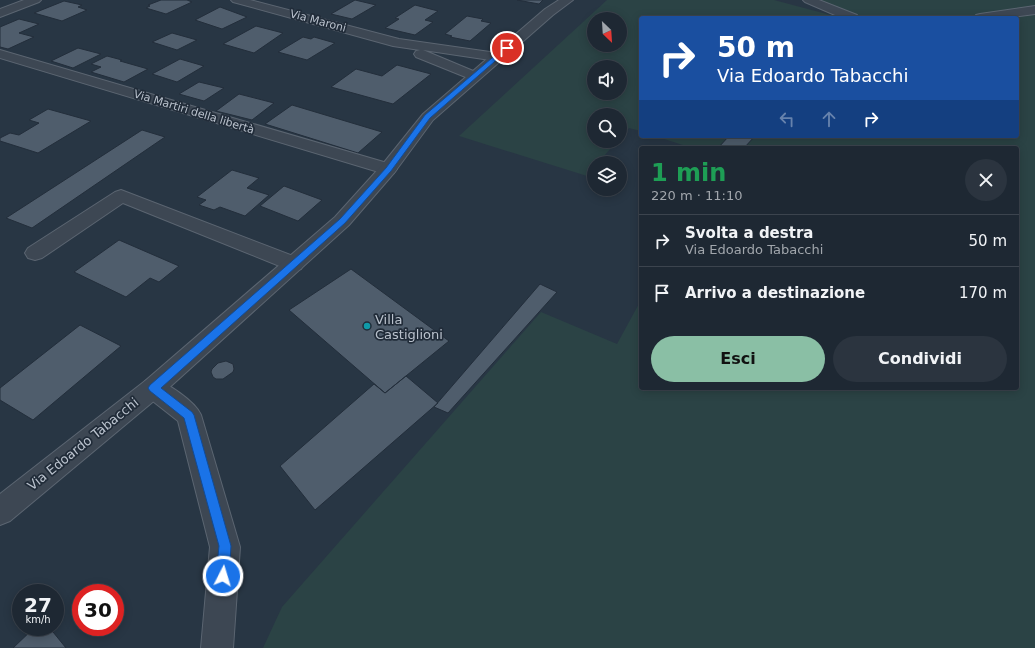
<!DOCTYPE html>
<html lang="it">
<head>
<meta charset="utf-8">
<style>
  body { margin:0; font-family:"DejaVu Sans",sans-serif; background:#2b343f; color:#f1f3f6; height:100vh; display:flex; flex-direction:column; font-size:15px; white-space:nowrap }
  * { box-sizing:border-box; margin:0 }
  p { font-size:13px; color:#a1a6ac }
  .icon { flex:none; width:22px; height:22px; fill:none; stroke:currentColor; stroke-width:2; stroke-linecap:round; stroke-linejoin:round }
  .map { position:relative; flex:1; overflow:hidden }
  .panel { position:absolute; left:639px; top:146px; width:380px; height:244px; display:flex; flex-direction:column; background:#1e2833; border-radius:4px; box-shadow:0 2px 10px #0003,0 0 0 1px #3c444e }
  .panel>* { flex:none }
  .top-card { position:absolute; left:639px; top:16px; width:380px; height:122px; border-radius:4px; box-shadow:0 2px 10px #0003,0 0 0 1px #3c444e; background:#1a4fa0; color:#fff; overflow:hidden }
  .needle { width:26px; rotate:155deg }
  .controls { position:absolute; left:587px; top:12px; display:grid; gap:8px }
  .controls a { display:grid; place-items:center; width:40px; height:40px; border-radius:50%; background:#1e2833; box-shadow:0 2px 10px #0003,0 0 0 1px #3c444e; font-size:20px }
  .speed { position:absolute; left:12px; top:584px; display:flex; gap:8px; font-size:20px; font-weight:700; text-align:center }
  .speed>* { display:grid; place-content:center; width:52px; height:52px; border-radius:50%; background:#1e2833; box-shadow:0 2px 10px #0003,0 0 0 1px #3c444e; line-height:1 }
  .speed small { font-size:10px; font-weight:400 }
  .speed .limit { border:6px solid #d22; background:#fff; color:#111 }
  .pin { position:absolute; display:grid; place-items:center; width:34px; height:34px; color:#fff; margin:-17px; border:2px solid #fff; border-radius:50%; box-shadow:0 1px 4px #0007 }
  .me { position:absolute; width:44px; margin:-22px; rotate:5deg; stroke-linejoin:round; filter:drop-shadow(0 0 3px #0008) }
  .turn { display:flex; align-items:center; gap:14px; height:84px; padding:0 12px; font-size:18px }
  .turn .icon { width:52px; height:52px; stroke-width:2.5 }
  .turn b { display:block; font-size:28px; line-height:34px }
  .lanes { display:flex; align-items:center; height:38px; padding:0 12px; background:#0003; justify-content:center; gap:20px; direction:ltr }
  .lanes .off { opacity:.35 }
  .round { display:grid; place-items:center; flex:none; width:42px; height:42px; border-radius:21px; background:#2b343f }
  .summary { display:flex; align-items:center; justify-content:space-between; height:68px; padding:0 12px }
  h1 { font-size:24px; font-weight:700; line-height:30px; color:#1e9e55 }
  .cta { display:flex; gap:8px; margin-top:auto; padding:8px 12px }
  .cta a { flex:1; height:46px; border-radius:24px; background:#8abfa5; color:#111; font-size:16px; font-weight:700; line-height:46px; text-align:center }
  .cta a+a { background:#2b343f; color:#f1f3f6 }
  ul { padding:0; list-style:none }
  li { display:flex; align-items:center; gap:12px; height:52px; padding:0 12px; border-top:1px solid #3c444e }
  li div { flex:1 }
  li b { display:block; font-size:15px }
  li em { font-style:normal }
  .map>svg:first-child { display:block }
  .green { fill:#2b4345; fill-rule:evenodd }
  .building { fill:#4f5d6c; stroke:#232e3b }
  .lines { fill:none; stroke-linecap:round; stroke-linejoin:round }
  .pedestrian-casing { stroke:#5b6571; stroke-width:2 }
  .minor-casing { stroke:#5b6571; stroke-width:2 }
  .tertiary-casing { stroke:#5b6571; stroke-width:2 }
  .pedestrian { fill:#3d4753; fill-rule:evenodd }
  .minor { fill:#3d4753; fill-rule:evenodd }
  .tertiary { fill:#3d4753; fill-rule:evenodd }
  .route { fill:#1a73e8; stroke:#114b97 }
  .culture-dot { fill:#0f9aa8; stroke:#212c39; stroke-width:1.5 }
  .labels { text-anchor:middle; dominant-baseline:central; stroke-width:3.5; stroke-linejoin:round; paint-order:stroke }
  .far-street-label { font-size:11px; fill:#bac2cd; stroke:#212c39 }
  .poi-label { font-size:13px; fill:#bac2cd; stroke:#212c39; text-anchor:start }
  .street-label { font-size:13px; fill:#bac2cd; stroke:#212c39 }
</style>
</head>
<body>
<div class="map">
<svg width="1035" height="648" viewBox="0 0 1035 648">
  <rect width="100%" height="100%" fill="#283644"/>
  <path class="green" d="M607,0H774L834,16L804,0H1035V648H263L282,607L541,312L617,344L641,300V388H1017V148H692L655,136H1017V18H641V131L629,128L620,138V115H594V141H617L598,163H594V168L587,176L459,136ZM594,19H620V45H594ZM594,67H620V93H594Z"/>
  <path class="building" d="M161,0H187L192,2L166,14L146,8L150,6L148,5Z
    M355,0L376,5L352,19L331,14Z
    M517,0H543L539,4Z
    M64,1L82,5L78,7L87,10L62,21L34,13Z
    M415,5L438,11L425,20L433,22L415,35L385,28L399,19L395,18Z
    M220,7L247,17L222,29L195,20Z
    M467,16L483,19L481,21L491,23L470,41L450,37L452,36L445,34Z
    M19,19L39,24L19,33L34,37L8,49L0,47V27Z
    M256,26L283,33L254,53L223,44Z
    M172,33L197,40L177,50L152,42Z
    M303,37L311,39L314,37L335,43L307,60L278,52Z
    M78,48L101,54L73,68L51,61Z
    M107,56L122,60L120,61L148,69L124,82L91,72L101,67L91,64Z
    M180,59L204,66L177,82L152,74Z
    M397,65L431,74L393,104L331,87L356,69L382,76Z
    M199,82L224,88L204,101L179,94Z
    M239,94L274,103L252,120L216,111Z
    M292,105L382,132L358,153L265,124Z
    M48,109L91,121L38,153L0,141V138L10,133L19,135L39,123L29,120Z
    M142,130L165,137L32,228L6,218Z
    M729,136H755L744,148H718Z
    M232,170L259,178L247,188L269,195L245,216L220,207L214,210L199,205L206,200L197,197Z
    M284,186L322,200L298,221L260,206Z
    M119,240L179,266L159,282L150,278L126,297L74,272Z
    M351,269L449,341L385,393L289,310Z
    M540,284L557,292L448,413L434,407Z
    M80,325L121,346L33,420L0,400V388Z
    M226,361L233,364L234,369L233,372L223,379H216L213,377L211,372L212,369L218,363Z
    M406,376L438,403L315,510L280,466L374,384L385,393Z
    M35,627H49L66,648H13Z"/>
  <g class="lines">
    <g class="pedestrian-casing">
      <path id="pedestrian" d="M803,0H819L857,15L859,18H842L805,2Z
        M1035,6V14L1005,18H974L976,15L980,14Z"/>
    </g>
    <g class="minor-casing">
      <path id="minor" d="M24,0H41L39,2L0,17V9Z
        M231,0H250L399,39L497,53L502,54L504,57L502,60L497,61L423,50L478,73L480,76L478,79L473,80L416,57L414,54L416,51L420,50L393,46L233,2Z
        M0,50L394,165L397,169L394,173L388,174L382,173L0,58Z
        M121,190L301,259L304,264L301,269L294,271L287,269L123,203L42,258L35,260L28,258L25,253L28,248L115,192Z
        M153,378C167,383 195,401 201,415L240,547L233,648H201L210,547L178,421L145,395L141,388L145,381Z"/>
    </g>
    <g class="tertiary-casing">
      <path id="tertiary" d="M559,0H573L553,15L433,120L394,173L349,225L161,395L10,521L0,525V494L145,381L335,217L382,165L423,114L545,9Z"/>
    </g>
    <use href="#pedestrian" class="pedestrian"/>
    <use href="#minor" class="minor"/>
    <use href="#tertiary" class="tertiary"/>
  </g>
  <path class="route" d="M505,47L510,48L430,118L391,171L345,223L161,388L192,412L194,415L231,546L229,576L227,580L223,582L218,580L216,576L219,546L184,418L150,391L148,388L150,385L340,219L386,168L425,115Z"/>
  <circle class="culture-dot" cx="367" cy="326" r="4"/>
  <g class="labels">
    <g class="far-street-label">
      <text transform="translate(318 21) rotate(15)">Via Maroni</text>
      <text transform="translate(194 112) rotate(17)">Via Martiri della libertà</text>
    </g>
    <g class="poi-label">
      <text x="375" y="319">Villa<tspan x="375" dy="15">Castiglioni</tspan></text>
    </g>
    <g class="street-label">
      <text transform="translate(83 444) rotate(-39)">Via Edoardo Tabacchi</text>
    </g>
  </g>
</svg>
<div class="controls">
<a><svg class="needle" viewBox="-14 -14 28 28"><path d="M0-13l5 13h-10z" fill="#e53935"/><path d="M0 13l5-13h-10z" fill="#a1a6ac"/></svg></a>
<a><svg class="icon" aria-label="sound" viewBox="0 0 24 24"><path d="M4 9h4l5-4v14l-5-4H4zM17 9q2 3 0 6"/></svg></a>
<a><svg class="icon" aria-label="search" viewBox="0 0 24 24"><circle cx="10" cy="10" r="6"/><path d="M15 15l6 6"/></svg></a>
<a><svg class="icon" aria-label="layers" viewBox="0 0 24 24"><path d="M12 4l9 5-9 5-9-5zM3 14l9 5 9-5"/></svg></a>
</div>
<div class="speed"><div>27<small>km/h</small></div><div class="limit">30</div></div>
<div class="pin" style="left:507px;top:48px;background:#d93025"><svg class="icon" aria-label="arrive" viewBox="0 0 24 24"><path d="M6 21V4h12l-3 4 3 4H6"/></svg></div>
<svg class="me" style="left:223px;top:576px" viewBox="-20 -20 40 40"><circle r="17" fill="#1a73e8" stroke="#fff" stroke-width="3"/><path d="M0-11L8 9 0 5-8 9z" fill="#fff"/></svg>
<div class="top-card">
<div class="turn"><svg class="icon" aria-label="right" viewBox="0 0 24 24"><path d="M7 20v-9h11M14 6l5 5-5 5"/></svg><div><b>50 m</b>Via Edoardo Tabacchi</div></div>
<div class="lanes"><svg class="icon off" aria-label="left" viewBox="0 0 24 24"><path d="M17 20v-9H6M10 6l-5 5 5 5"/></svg><svg class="icon off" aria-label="ahead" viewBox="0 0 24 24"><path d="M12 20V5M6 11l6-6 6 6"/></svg><svg class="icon" aria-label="right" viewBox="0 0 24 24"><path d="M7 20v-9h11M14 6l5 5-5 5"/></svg></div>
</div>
<section class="panel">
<div class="summary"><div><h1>1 min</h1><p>220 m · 11:10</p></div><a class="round"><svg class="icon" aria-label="close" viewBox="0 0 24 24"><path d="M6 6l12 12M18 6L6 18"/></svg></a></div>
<ul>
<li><svg class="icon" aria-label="right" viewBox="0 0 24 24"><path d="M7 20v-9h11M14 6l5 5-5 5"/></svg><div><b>Svolta a destra</b><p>Via Edoardo Tabacchi</p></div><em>50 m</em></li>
<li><svg class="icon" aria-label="arrive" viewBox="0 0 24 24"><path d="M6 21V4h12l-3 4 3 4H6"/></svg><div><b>Arrivo a destinazione</b></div><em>170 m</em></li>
</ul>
<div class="cta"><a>Esci</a><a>Condividi</a></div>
</section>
</div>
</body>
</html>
